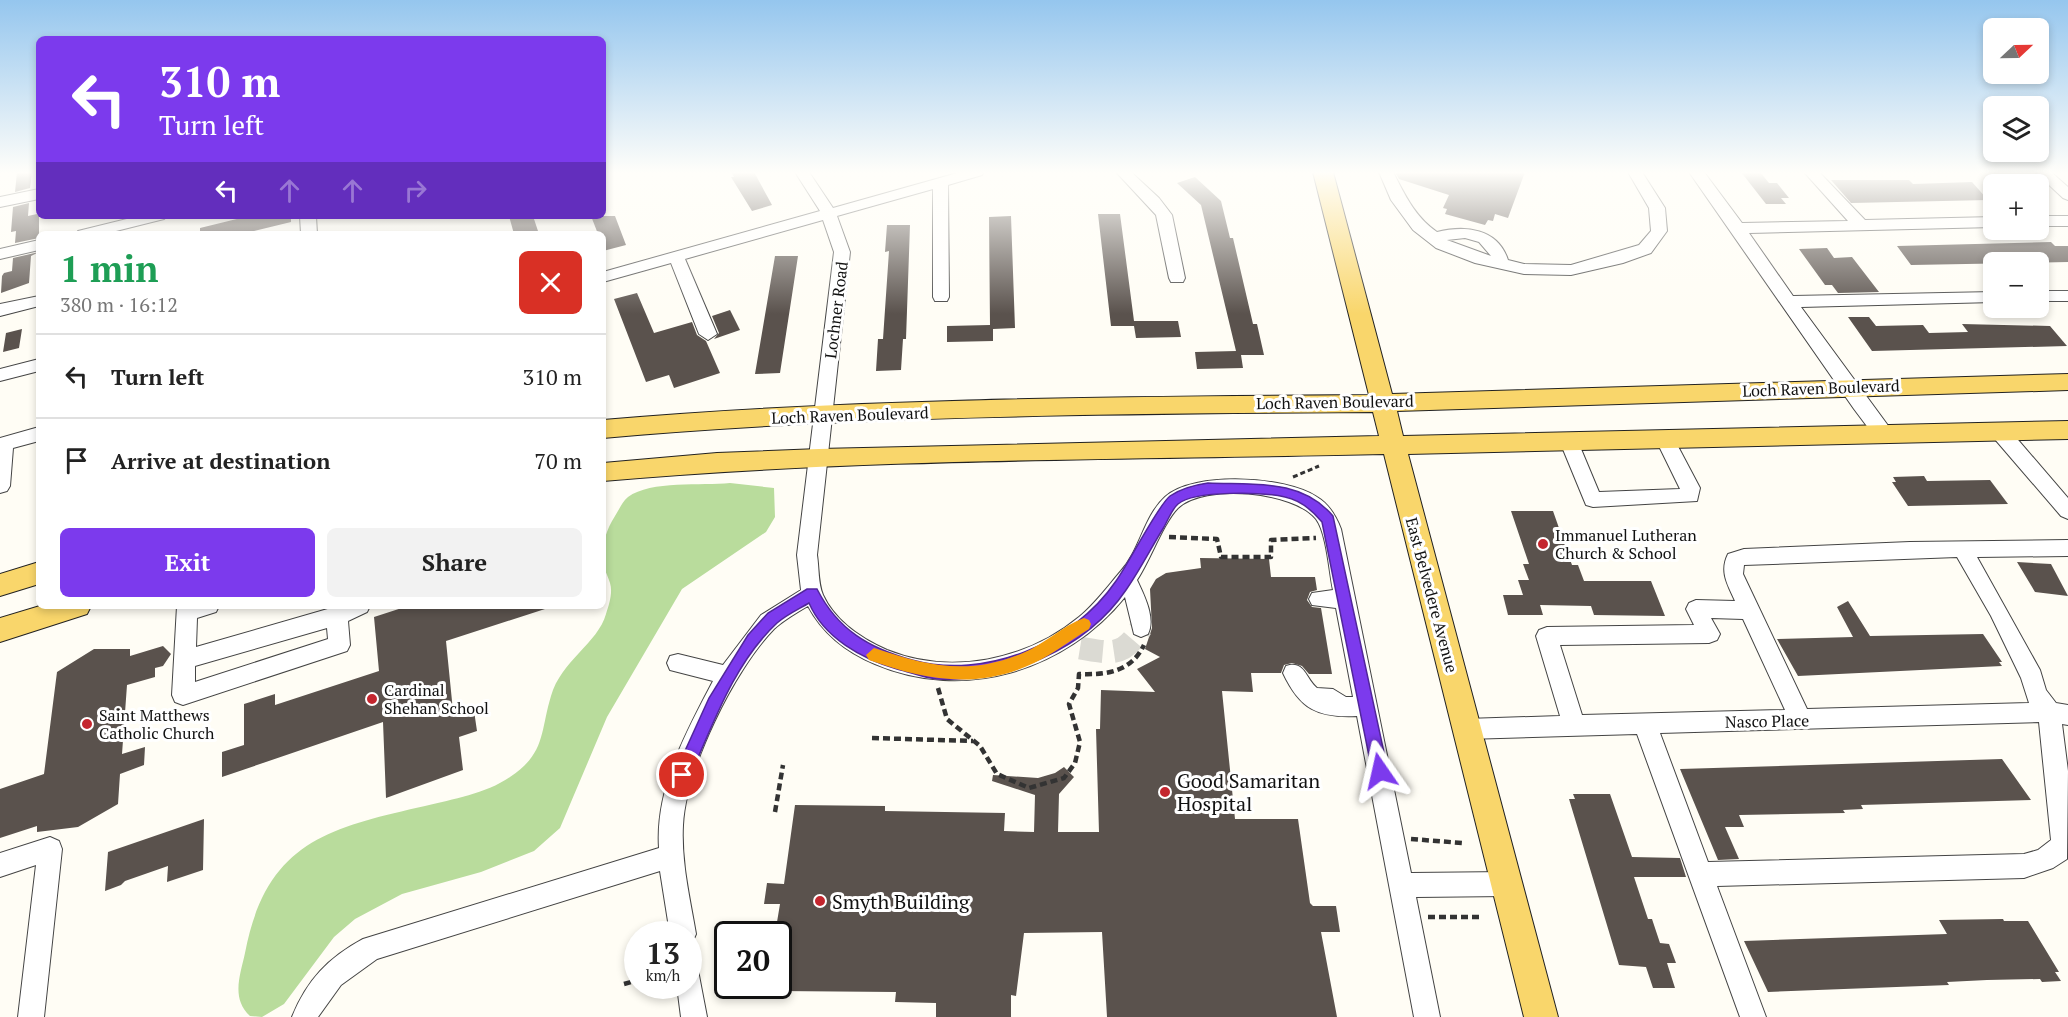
<!DOCTYPE html>
<html lang="en">
<head>
<meta charset="utf-8">
<style>
  body { margin:0; font-family:"PT Serif",serif; background:#f2f2f2; color:#222; height:100vh; display:flex; flex-direction:column; font-size:22px; white-space:nowrap }
  * { box-sizing:border-box; margin:0 }
  p { font-size:20px; color:#767676 }
  .icon { flex:none; width:33px; height:33px; fill:none; stroke:currentColor; stroke-width:2; stroke-linecap:round; stroke-linejoin:round }
  .map { position:relative; flex:1; overflow:hidden }
  .sheet { position:absolute; left:36px; top:231px; width:570px; height:378px; display:flex; flex-direction:column; background:#fff; border-radius:9px; box-shadow:0 3px 9px #0003 }
  .sheet>* { flex:none }
  .banner { position:absolute; left:36px; top:36px; width:570px; height:183px; border-radius:9px; box-shadow:0 3px 9px #0003; background:#7c3aed; color:#fff; overflow:hidden }
  .needle { width:39px; rotate:68deg }
  .fabs { position:absolute; left:1983px; top:18px; display:grid; gap:12px }
  .fabs a { display:grid; place-items:center; width:66px; height:66px; border-radius:9px; background:#fff; box-shadow:0 3px 9px #0003; font-size:30px }
  .speed { position:absolute; left:624px; top:921px; display:flex; gap:12px; font-size:30px; font-weight:700; text-align:center }
  .speed>* { display:grid; place-content:center; width:78px; height:78px; border-radius:50%; background:#fff; box-shadow:0 3px 9px #0003; line-height:1 }
  .speed small { font-size:15px; font-weight:400 }
  .speed .limit { border:3px solid #111; border-radius:9px; background:#fff; color:#111 }
  .pin { position:absolute; display:grid; place-items:center; width:51px; height:51px; color:#fff; margin:-26px; border:3px solid #fff; border-radius:50%; box-shadow:0 2px 6px #0007 }
  .me { position:absolute; width:66px; margin:-33px; rotate:349deg; stroke-linejoin:round; filter:drop-shadow(0 0 4px #0008) }
  .turn { display:flex; align-items:center; gap:21px; height:126px; padding:0 24px; font-size:27px }
  .turn .icon { width:78px; height:78px; stroke-width:2.5 }
  .turn b { display:block; font-size:42px; line-height:51px }
  .lanes { display:flex; align-items:center; height:57px; padding:0 24px; background:#0003; justify-content:center; gap:30px; direction:ltr }
  .lanes .off { opacity:.35 }
  .round { display:grid; place-items:center; flex:none; width:63px; height:63px; border-radius:9px; background:#f2f2f2 }
  .overview { display:flex; align-items:center; justify-content:space-between; height:102px; padding:0 24px }
  h1 { font-size:36px; font-weight:700; line-height:45px; color:#1e9e55 }
  .action { display:flex; gap:12px; margin-top:auto; padding:12px 24px }
  .action a { flex:1; height:69px; border-radius:9px; background:#7c3aed; color:#fff; font-size:24px; font-weight:700; line-height:69px; text-align:center }
  .action a+a { background:#f2f2f2; color:#222 }
  ul { padding:0; list-style:none }
  li { display:flex; align-items:center; gap:18px; height:84px; padding:0 24px; border-top:2px solid #e0e0e0 }
  li div { flex:1 }
  li b { display:block; font-size:22px }
  li em { font-style:normal }
  .map>svg:first-child { display:block }
  .forest { fill:#b9dc9c }
  .building { fill:#5a524d }
  .lines { fill:none; stroke-linecap:round; stroke-linejoin:round }
  .minor-tunnel { stroke:#dbdad3; stroke-width:23; stroke-dasharray:23 11; stroke-linecap:butt }
  .minor-casing { stroke:#444; stroke-width:2 }
  .major-casing { stroke:#222; stroke-width:2 }
  .path-far1 { stroke:#333; stroke-width:3; stroke-dasharray:5 3; stroke-linecap:butt }
  .path { stroke:#333; stroke-width:4.5; stroke-dasharray:7 4; stroke-linecap:butt }
  .minor { fill:#fff; fill-rule:evenodd }
  .major { fill:#f9d66b; fill-rule:evenodd }
  .route { fill:#7c3aed; stroke:#51269a; stroke-width:1.5 }
  .slow { fill:#f59e0b }
  .poi-dot { fill:#c4262e; stroke:#fff; stroke-width:2 }
  .labels { text-anchor:middle; dominant-baseline:central; stroke-width:6; stroke-linejoin:round; paint-order:stroke }
  .street-label { font-size:16px; fill:#111; stroke:#fff }
  .poi-label { font-size:16px; fill:#111; stroke:#fff; text-anchor:start }
  .near-poi-label { font-size:20px; fill:#111; stroke:#fff; text-anchor:start }
</style>
</head>
<body>
<div class="map">
<svg width="2068" height="1017" viewBox="0 0 2068 1017">
  <rect width="100%" height="100%" fill="#fffdf5"/>
  <path class="forest" d="M730,483L774,488L775,517L766,532L682,589L607,717L560,828L534,851L481,872L402,894L355,919L334,937L284,1004L262,1017L250,1016C231,998 240,976 245,953C266,843 327,828 425,806C453,799 485,794 510,777C546,753 540,732 551,696C561,661 598,643 606,614C609,605 613,593 610,583C607,573 603,569 603,558C603,540 606,531 615,516C619,510 622,502 628,497C651,480 702,486 730,483Z"/>
  <path class="building" d="M17,172H32L30,188L15,192Z
    M731,172H754L772,205L752,211L731,177H734Z
    M1395,172H1525L1508,218L1495,214L1493,221L1488,220L1485,225L1445,214L1447,209L1443,208L1449,195L1399,179Z
    M1741,172H1760L1769,183H1777L1789,198H1781L1786,204H1766Z
    M1195,177L1221,201L1230,238H1233L1253,324H1257L1264,355H1241L1243,368L1197,369L1195,352L1236,351L1201,205L1177,183Z
    M1831,180H1909L1913,184L1972,182L1988,200L1851,203Z
    M29,203L28,216L37,214L39,216V238L15,243L16,231L11,232L13,207Z
    M1098,214H1120L1134,321H1178L1181,337L1136,338L1134,326H1111Z
    M249,216H291V222L242,234H200V228Z
    M509,216H533L539,234H514Z
    M591,216H615L626,245L603,251V234H598Z
    M1011,216L1015,328L993,329V341L947,342V326L990,325L989,217Z
    M887,225H910L906,339H903L901,370L876,371L878,339H883L889,251L885,252Z
    M2051,242L2055,246H2068V262L1911,265L1897,246Z
    M1827,248L1834,258L1852,257L1879,292L1838,293L1832,285H1825L1799,249Z
    M39,252L31,256L29,283L1,293L2,276L4,273L12,271L13,258Z
    M775,256H798L780,373L755,374Z
    M637,293L654,333L692,322L697,335L706,341L720,373L674,388L669,375L646,382L614,299Z
    M730,310L740,330L714,339L719,333L712,316Z
    M1848,317H1869L1876,326L1923,325L1929,333L1968,332L1962,324L2050,326L2067,346L1872,351Z
    M22,329L19,348L3,352L6,333Z
    M1924,476L1927,481L1990,480L2008,504L1908,506L1892,482H1896L1893,477Z
    M1511,511H1553L1572,565H1578L1584,581H1651L1665,616L1594,615L1591,606L1540,605L1543,615H1508L1503,595H1523L1518,580H1529L1523,564H1529Z
    M1200,558L1269,559L1271,577H1315L1317,590L1310,592L1307,600L1312,607L1321,608L1332,674H1309L1302,666L1292,663L1284,665L1281,673H1251L1253,692L1222,691L1235,819H1298L1310,903L1313,906H1336L1340,932H1321L1337,1017H1107L1102,932L1024,933L1016,996L1011,995V1017H936V1003L895,1002L896,992L778,991V934H775L780,904H764L767,883L784,884L795,805L885,806V811L1005,813L1004,831L1034,832L1035,795L992,781L993,775L1038,778L1055,773L1064,767L1074,777L1059,794L1058,832H1099L1096,729H1100L1101,690L1155,692L1137,669L1160,657L1145,649L1152,628L1150,589L1156,579L1166,573L1201,568Z
    M2017,562L2051,564L2068,596L2035,592Z
    M1848,601L1870,636L1983,634L2002,662H1999L2002,666L1798,676L1777,639L1853,637L1837,607Z
    M408,606H545V609L446,641L453,711L473,704L477,731L459,737L463,770L386,798L383,722L222,777V752L244,745V704L275,694V705L379,671L374,617Z
    M163,646L171,654L163,666L155,668V677L127,685L122,754L145,747L144,765L120,774L118,804L78,827L37,832V826L0,838V789L44,774L57,672L94,649H130V656Z
    M2002,759L2031,800L1861,805L1863,809L1843,810L1845,813L1739,815L1744,827H1725L1739,859L1718,860L1680,769Z
    M1573,794H1610L1632,857L1680,858L1686,877H1634L1648,919H1652L1660,943L1669,944L1676,963H1667L1675,988H1653L1646,967L1619,965L1569,799H1575Z
    M204,819L203,870L167,882L168,866L125,881L121,885L105,891L108,852Z
    M2003,919L2004,921H2028L2059,972H2055L2061,981L2042,982L2040,979L1987,980L1947,982L1949,985L1768,992L1744,941L1947,934L1939,920Z"/>
  <g class="lines">
    <path class="minor-tunnel" d="M1080,648C1111,653 1123,658 1141,628"/>
    <g class="minor-casing">
      <path id="minor" d="M795,172H809L833,208L961,172H984L982,175L948,185L949,297L947,301H935L933,297V189L837,216L850,252L817,555C819,567 818,584 823,595C835,621 862,639 887,650C951,676 1027,660 1079,617C1095,604 1108,586 1121,571C1140,550 1144,516 1165,497C1194,471 1286,476 1317,497C1329,504 1336,516 1341,529L1411,873L1507,872L1516,875L1519,884L1516,893L1507,896L1416,897L1440,1017H1414L1357,716C1317,718 1300,709 1283,673L1286,666C1305,660 1305,678 1317,688L1333,689L1346,697H1353L1336,608L1312,605L1309,599L1312,593L1333,590C1329,572 1327,534 1316,519C1294,491 1204,483 1178,508C1163,523 1150,561 1137,580C1144,595 1156,618 1148,634L1141,637L1134,634L1125,597C1065,671 964,702 875,664C846,652 823,634 808,606C796,613 784,620 774,629C734,670 686,768 683,825C681,862 690,898 696,934L692,943L688,944V934H670L660,871L377,959L341,985L318,1017H292C307,980 328,958 363,939L659,848C655,789 686,732 713,681L670,670L667,663L670,656L678,654L723,665L761,615L801,590L797,555L834,252L823,220L685,259L717,334L708,340L699,334L671,263L603,282V272L820,211Z
        M1116,172H1131L1159,198L1172,215L1185,278L1183,282H1171L1169,278L1156,215Z
        M1379,172H1393C1405,195 1415,217 1437,232C1465,225 1498,228 1508,260L1524,264L1571,265L1639,245L1651,231L1649,208L1628,172H1642L1665,208L1667,231L1651,253L1623,263L1571,275L1524,274L1475,263L1436,248L1413,230L1391,200ZM1465,238L1479,242L1491,256L1447,240Z
        M1689,172H1704L1742,223L1848,221L1804,172H1819L1865,220L1994,217V227L1749,233L1793,296L1994,292V302L1801,307L1892,431L1894,436L1892,441H1878L1854,409Z
        M2035,172H2051L2068,187V200L2063,198Z
        M39,189V199L0,207V197Z
        M139,216H167L164,219L104,234H76L78,231Z
        M300,216H316L317,234H301Z
        M2038,216H2068V226H2038Z
        M39,240V250L0,259V249Z
        M2038,291H2068V301H2038Z
        M39,296V306L0,316V304Z
        M39,359V371L0,381V369Z
        M2000,425L2007,427L2068,498V519L2061,516L1993,437L1991,432L1993,427Z
        M39,427V441L13,448L10,486L7,491L0,493V438Z
        M1665,433L1672,435L1700,488L1697,501L1593,507L1586,505L1560,442L1562,437H1576L1599,492L1680,489L1656,440L1658,435Z
        M2068,540V556L1977,557L2040,670L2046,690L2056,703L2068,705V725L2062,724L2068,771L2067,859L2053,868L2024,878L1717,886L1766,1017H1740L1637,734L1466,739L1458,736L1455,729L1458,722L1466,719L1560,716L1536,636L1539,630L1547,627L1694,625L1686,609L1689,603L1696,600L1735,601C1728,585 1719,572 1728,554L1744,549L1910,542ZM1957,557L1991,616L2021,678L2029,703L1807,709L1743,574L1744,565ZM1711,618L1743,619L1785,710L1582,715L1560,645L1709,643L1717,640L1720,634ZM2039,722L2051,840L2038,850L2024,854L1708,862L1660,733Z
        M177,606H219L216,612L197,618L196,647L338,606H370L367,612L348,621L350,645L347,651L183,705L175,702L172,695ZM327,628L328,639L195,682V666Z
        M50,837L59,841L62,849L44,1017H18L36,865L0,877V853Z
        M688,961L697,965L707,1017H681L677,986H688Z"/>
    </g>
    <g class="major-casing">
      <path id="major" d="M1313,172H1333L1392,394L2068,374V390L1397,411L1403,436L2068,421V439L1408,454L1558,1017H1524L1384,454C1124,460 862,458 603,481V463L717,453L819,449L1379,436L1373,412C1117,414 858,415 603,438V420C857,398 1114,397 1369,395Z
        M39,562V584L0,596V574Z
        M40,606H91L87,614L0,642V618Z"/>
    </g>
    <path class="path-far1" d="M1293,477L1319,466"/>
    <path class="path" d="M1169,537L1217,539L1221,557H1271V540L1316,538
      M938,688L947,719L980,746L997,774L1029,788L1064,778L1075,763L1080,742L1069,704L1078,688L1079,674C1107,675 1131,672 1144,645
      M872,738L973,741
      M775,812L783,765
      M1411,839L1462,843
      M1428,917H1481
      M624,984L638,980"/>
    <use href="#minor" class="minor"/>
    <use href="#major" class="major"/>
  </g>
  <linearGradient id="sky" x2="0" y2="1"><stop stop-color="#95c6ee"/><stop offset="0.55" stop-color="#fffefa"/><stop offset="1" stop-color="#fffefa" stop-opacity="0"/></linearGradient>
  <rect width="2068" height="314" fill="url(#sky)"/>
  <path class="route" d="M1208,483C1253,485 1301,478 1333,516L1388,771L1386,777L1380,779L1374,777L1372,771L1322,522C1312,510 1300,500 1285,497C1263,492 1195,490 1178,504C1172,509 1168,520 1164,527C1151,548 1140,570 1126,590C1086,649 1006,683 937,679C924,678 910,672 897,669C862,659 824,638 809,603C799,609 786,615 777,623C733,664 712,727 688,781L682,783L677,781L674,775L709,698L748,635L768,613L807,589H817C838,630 869,648 912,660C985,680 1073,644 1116,581C1128,565 1158,505 1170,496C1182,488 1194,485 1208,483Z"/>
  <path class="slow" d="M1084,618L1089,620L1091,624L1089,629C1071,640 1053,654 1034,663C977,690 925,680 869,660L866,655L874,648C928,666 968,676 1023,653C1045,644 1062,626 1084,618Z"/>
  <g class="poi-dot">
    <circle cx="1543" cy="544" r="6"/>
    <circle cx="372" cy="699" r="6"/>
    <circle cx="87" cy="724" r="6"/>
    <circle cx="1165" cy="792" r="6"/>
    <circle cx="820" cy="901" r="6"/>
  </g>
  <g class="labels">
    <g class="street-label">
      <text transform="translate(836 310) rotate(-83)">Lochner Road</text>
      <text transform="translate(1821 388) rotate(-2)">Loch Raven Boulevard</text>
      <text transform="translate(1335 402) rotate(-1)">Loch Raven Boulevard</text>
      <text transform="translate(850 415) rotate(-2)">Loch Raven Boulevard</text>
      <text transform="translate(1432 595) rotate(75)">East Belvedere Avenue</text>
      <text transform="translate(1767 721) rotate(-1)">Nasco Place</text>
    </g>
    <g class="poi-label">
      <text x="1555" y="535">Immanuel Lutheran<tspan x="1555" dy="18">Church &amp; School</tspan></text>
      <text x="384" y="690">Cardinal<tspan x="384" dy="18">Shehan School</tspan></text>
      <text x="99" y="715">Saint Matthews<tspan x="99" dy="18">Catholic Church</tspan></text>
    </g>
    <g class="near-poi-label">
      <text x="1177" y="780">Good Samaritan<tspan x="1177" dy="23">Hospital</tspan></text>
      <text x="832" y="901">Smyth Building</text>
    </g>
  </g>
</svg>
<div class="fabs">
<a><svg class="needle" viewBox="-14 -14 28 28"><path d="M0-13l5 13h-10z" fill="#e53935"/><path d="M0 13l5-13h-10z" fill="#767676"/></svg></a>
<a><svg class="icon" aria-label="layers" viewBox="0 0 24 24"><path d="M12 4l9 5-9 5-9-5zM3 14l9 5 9-5"/></svg></a>
<a>+</a>
<a>−</a>
</div>
<div class="speed"><div>13<small>km/h</small></div><div class="limit">20</div></div>
<div class="pin" style="left:682px;top:775px;background:#d93025"><svg class="icon" aria-label="arrive" viewBox="0 0 24 24"><path d="M6 21V4h12l-3 4 3 4H6"/></svg></div>
<svg class="me" style="left:1380px;top:771px" viewBox="-20 -20 40 40"><path d="M0-17L14 15 0 8-14 15z" fill="#7c3aed" stroke="#fff" stroke-width="4"/></svg>
<div class="banner">
<div class="turn"><svg class="icon" aria-label="left" viewBox="0 0 24 24"><path d="M17 20v-9H6M10 6l-5 5 5 5"/></svg><div><b>310 m</b>Turn left</div></div>
<div class="lanes"><svg class="icon" aria-label="left" viewBox="0 0 24 24"><path d="M17 20v-9H6M10 6l-5 5 5 5"/></svg><svg class="icon off" aria-label="ahead" viewBox="0 0 24 24"><path d="M12 20V5M6 11l6-6 6 6"/></svg><svg class="icon off" aria-label="ahead" viewBox="0 0 24 24"><path d="M12 20V5M6 11l6-6 6 6"/></svg><svg class="icon off" aria-label="right" viewBox="0 0 24 24"><path d="M7 20v-9h11M14 6l5 5-5 5"/></svg></div>
</div>
<section class="sheet">
<div class="overview"><div><h1>1 min</h1><p>380 m · 16:12</p></div><a class="round" style="background:#d93025;color:#fff"><svg class="icon" aria-label="close" viewBox="0 0 24 24"><path d="M6 6l12 12M18 6L6 18"/></svg></a></div>
<ul>
<li><svg class="icon" aria-label="left" viewBox="0 0 24 24"><path d="M17 20v-9H6M10 6l-5 5 5 5"/></svg><div><b>Turn left</b></div><em>310 m</em></li>
<li><svg class="icon" aria-label="arrive" viewBox="0 0 24 24"><path d="M6 21V4h12l-3 4 3 4H6"/></svg><div><b>Arrive at destination</b></div><em>70 m</em></li>
</ul>
<div class="action"><a>Exit</a><a>Share</a></div>
</section>
</div>
</body>
</html>
